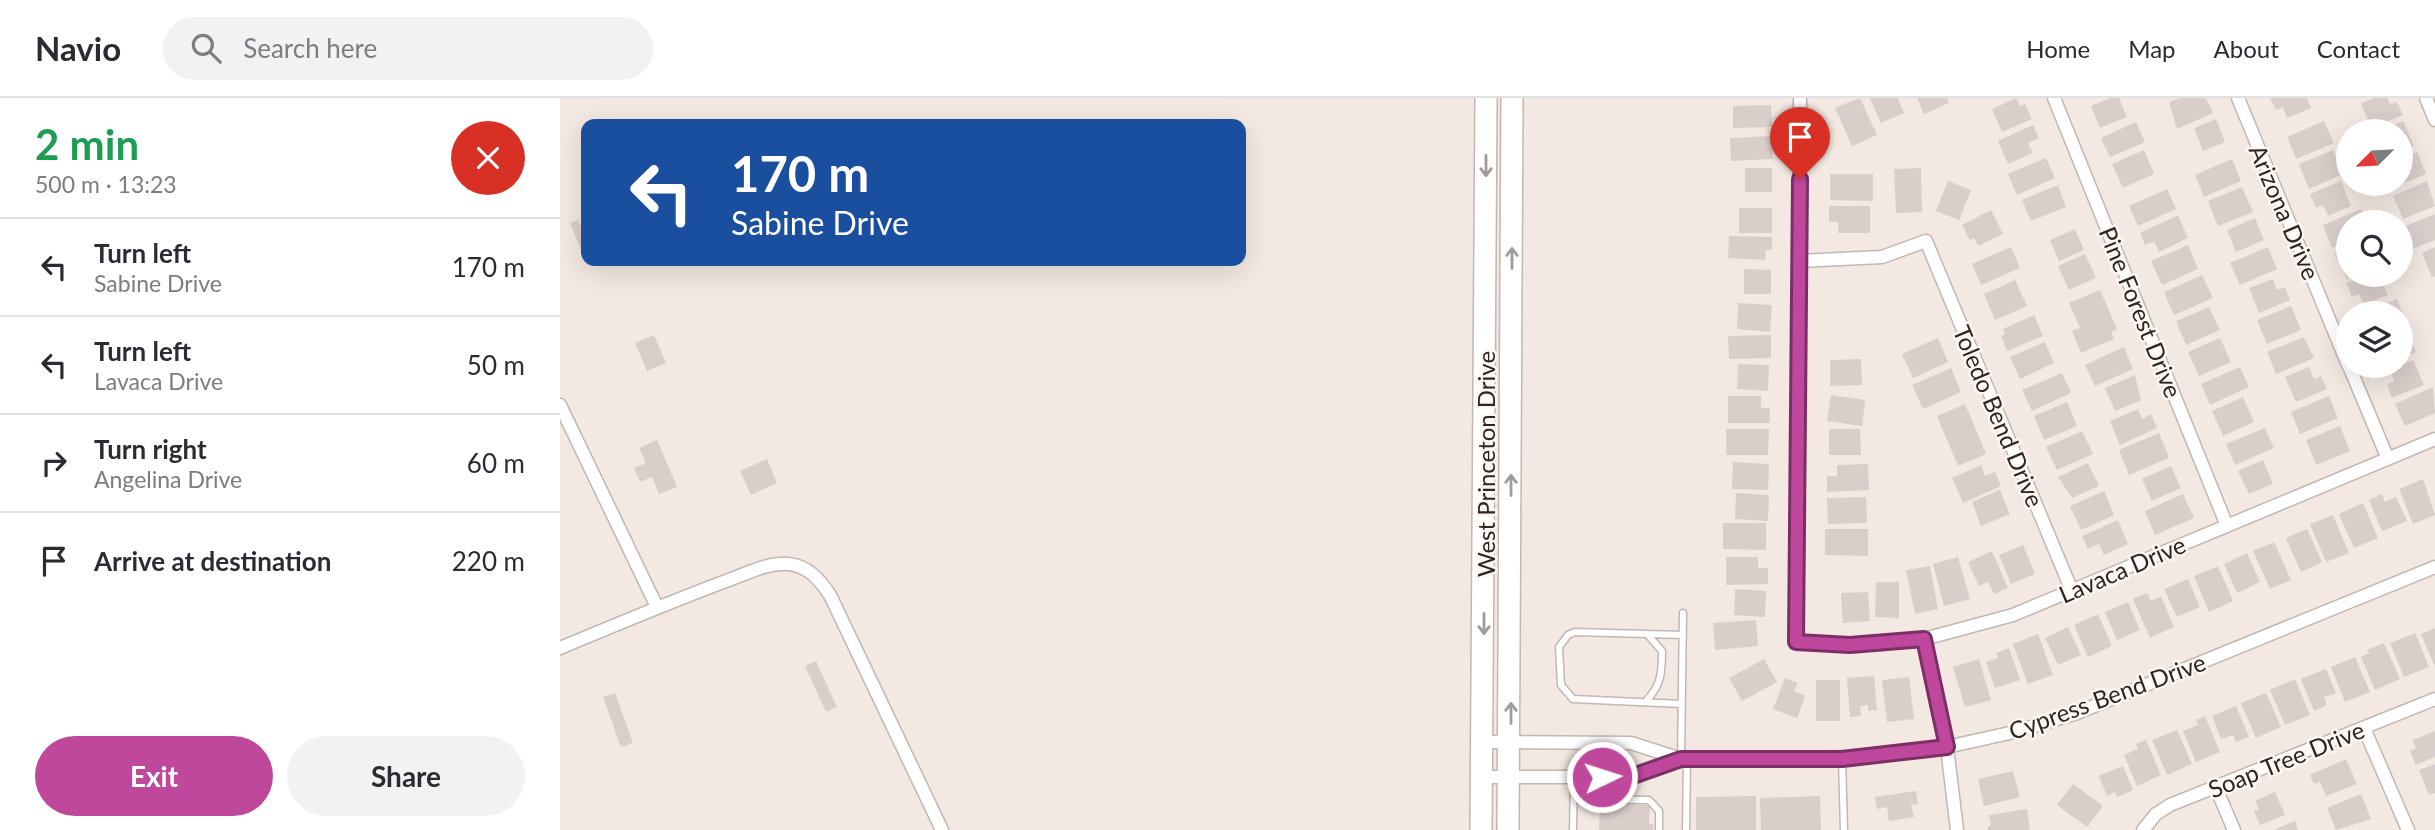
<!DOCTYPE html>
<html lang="en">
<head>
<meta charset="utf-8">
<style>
  body { margin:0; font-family:Lato,sans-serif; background:#f2f2f3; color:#2b2b33; height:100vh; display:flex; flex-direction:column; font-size:26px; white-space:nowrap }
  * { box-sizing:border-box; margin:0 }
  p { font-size:23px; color:#7c7c81 }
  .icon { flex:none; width:38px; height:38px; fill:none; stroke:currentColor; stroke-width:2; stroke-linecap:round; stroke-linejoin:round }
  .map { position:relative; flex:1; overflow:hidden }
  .details { display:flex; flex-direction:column; background:#fff; width:560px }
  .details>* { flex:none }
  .hud { position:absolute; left:21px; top:21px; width:665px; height:147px; border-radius:14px; box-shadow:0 7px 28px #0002; background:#1a4fa0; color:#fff; overflow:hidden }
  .needle { width:46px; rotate:246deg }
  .buttons { position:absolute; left:1776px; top:21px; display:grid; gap:14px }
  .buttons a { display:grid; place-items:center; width:77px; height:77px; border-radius:50%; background:#fff; box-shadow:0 7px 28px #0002; font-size:35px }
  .pin { position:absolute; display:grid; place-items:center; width:60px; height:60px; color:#fff; margin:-72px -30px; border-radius:50% 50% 50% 0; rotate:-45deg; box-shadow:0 0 7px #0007 }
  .pin .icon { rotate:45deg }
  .me { position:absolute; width:77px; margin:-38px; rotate:86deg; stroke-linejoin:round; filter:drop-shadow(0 0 5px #0008) }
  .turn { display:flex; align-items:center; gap:24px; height:147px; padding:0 35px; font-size:32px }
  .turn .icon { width:91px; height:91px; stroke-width:2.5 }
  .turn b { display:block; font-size:49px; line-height:60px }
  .round { display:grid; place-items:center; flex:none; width:74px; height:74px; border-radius:37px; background:#f2f2f3 }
  .headline { display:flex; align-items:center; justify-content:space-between; height:119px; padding:0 35px }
  h1 { font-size:42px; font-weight:700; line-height:52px; color:#1e9e55 }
  .primary-button { display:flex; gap:14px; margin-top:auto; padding:14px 35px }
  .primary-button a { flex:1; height:80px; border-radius:42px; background:#bf489d; color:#fff; font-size:28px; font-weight:700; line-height:80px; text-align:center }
  .primary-button a+a { background:#f2f2f3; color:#2b2b33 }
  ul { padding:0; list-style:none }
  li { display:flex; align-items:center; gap:21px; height:98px; padding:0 35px; border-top:2px solid #e1e1e2 }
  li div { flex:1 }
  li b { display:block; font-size:26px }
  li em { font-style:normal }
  header { display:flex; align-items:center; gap:42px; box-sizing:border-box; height:98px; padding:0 35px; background:#fff; border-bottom:2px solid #e1e1e2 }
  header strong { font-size:33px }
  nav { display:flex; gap:38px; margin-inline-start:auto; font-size:24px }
  .search { width:490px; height:63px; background:#f2f2f3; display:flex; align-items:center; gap:18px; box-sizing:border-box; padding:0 24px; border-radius:38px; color:#7c7c81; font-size:26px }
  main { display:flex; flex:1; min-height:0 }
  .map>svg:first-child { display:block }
  .building { fill:#dacecb }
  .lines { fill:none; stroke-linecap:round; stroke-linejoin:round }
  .service-casing { stroke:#c2b7b1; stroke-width:9 }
  .minor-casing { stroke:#c2b7b1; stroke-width:15 }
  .trunk-casing { stroke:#c2b7b1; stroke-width:24 }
  .service { stroke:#fff; stroke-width:6 }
  .minor { stroke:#fff; stroke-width:12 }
  .trunk { stroke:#fff; stroke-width:21 }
  .oneway { stroke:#9f9d9c }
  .route-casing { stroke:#7c2f66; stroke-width:18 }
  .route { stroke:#bf489d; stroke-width:12 }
  .labels { text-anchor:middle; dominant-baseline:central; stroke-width:5; stroke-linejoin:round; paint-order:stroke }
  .street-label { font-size:24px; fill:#2a2624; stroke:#fef6f1 }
</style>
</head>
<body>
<header>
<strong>Navio</strong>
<div class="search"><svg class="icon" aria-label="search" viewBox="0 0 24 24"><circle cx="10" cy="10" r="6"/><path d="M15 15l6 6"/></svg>Search here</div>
<nav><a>Home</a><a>Map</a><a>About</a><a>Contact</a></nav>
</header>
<main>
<section class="details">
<div class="headline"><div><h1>2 min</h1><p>500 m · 13:23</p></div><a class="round" style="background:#d93025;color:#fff"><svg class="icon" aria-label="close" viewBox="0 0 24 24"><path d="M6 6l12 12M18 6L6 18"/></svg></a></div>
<ul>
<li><svg class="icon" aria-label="left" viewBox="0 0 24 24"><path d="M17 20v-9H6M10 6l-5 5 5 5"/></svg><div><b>Turn left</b><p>Sabine Drive</p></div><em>170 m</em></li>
<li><svg class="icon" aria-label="left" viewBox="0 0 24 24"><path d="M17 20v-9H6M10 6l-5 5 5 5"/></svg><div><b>Turn left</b><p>Lavaca Drive</p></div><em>50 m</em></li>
<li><svg class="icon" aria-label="right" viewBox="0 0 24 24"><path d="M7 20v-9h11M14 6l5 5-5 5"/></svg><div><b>Turn right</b><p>Angelina Drive</p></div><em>60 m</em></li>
<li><svg class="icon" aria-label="arrive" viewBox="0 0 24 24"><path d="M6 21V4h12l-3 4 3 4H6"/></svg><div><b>Arrive at destination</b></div><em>220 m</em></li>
</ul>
<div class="primary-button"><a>Exit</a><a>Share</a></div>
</section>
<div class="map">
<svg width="1875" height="732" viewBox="0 0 1875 732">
  <rect width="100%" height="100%" fill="#f3e8e2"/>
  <path class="building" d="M1300,0L1317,37L1292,48L1275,10Z
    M1310,0H1338L1344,15L1321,25Z
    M1357,0H1387L1389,5L1364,16Z
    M1456,0L1460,8L1465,6L1472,21L1442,34L1432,11Z
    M1550,0H1559L1567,19L1540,30L1531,8Z
    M1620,0H1646L1653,15L1617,31L1609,4Z
    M1710,0H1747L1751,10L1727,20L1723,9L1716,12Z
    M1814,0H1827L1830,6L1837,4L1843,17L1811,30L1801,5Z
    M1211,7L1212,29L1173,30V8Z
    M1656,21L1665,44L1643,53L1634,30Z
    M1764,23L1774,45L1736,61L1727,39Z
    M1843,23L1854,48L1841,53V33H1819Z
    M1576,24L1585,44L1550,59L1541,40Z
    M1473,27L1479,40L1468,45L1473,55L1448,66L1438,43Z
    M1212,38L1213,61L1171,63L1170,40Z
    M1584,52L1594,76L1563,90L1552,66Z
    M1773,52L1783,76L1749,91L1739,66Z
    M1857,54L1866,76L1827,92L1825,87L1816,91L1814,86H1841V60Z
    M1486,60L1495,80L1457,97L1448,76Z
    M1672,61L1681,83L1644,99L1635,77Z
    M1185,70H1212V94H1185Z
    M1361,70L1362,114L1336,115L1334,71Z
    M1270,76H1313V103L1270,102Z
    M1388,83L1411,92L1399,122L1376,113Z
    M1781,83L1791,108L1768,118L1763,107L1756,110L1750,96Z
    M1867,83L1875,108L1843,121L1833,98Z
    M1498,87L1506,109L1471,123L1462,102Z
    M1682,89L1693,114L1658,128L1648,103Z
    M1607,91L1616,111L1578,128L1569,108Z
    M1269,108H1310V135H1278V124H1269Z
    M1179,110H1212V135H1179Z
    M1801,111L1806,124H1788V143L1772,150L1763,127Z
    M1431,112L1443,136L1418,148L1414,140L1410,142L1402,127Z
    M1875,116V142L1852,151L1843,129Z
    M1618,117L1628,140L1599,154L1594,143L1585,147L1580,135Z
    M1695,120L1704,142L1676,154L1667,132Z
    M18,122L26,141V163L10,125Z
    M1515,131L1524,152L1499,163L1490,142Z
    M1169,138L1212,139V152H1206L1205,162L1168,160Z
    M1628,147L1638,171L1602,187L1591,163Z
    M1451,149L1460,170L1421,187L1412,166Z
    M1708,149L1717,171L1680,187L1670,165Z
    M1875,149V178L1872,179L1862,155Z
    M1788,150V183L1774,156Z
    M1525,156L1536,180L1509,192L1498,168Z
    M1184,171L1211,172V196H1184Z
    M1642,177L1653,200L1614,217L1604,194Z
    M1807,177H1819L1828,197L1804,207L1799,196L1792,199L1786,185Z
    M1713,181L1717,192L1725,189L1730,202L1699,215L1689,190Z
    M1455,182L1467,208L1435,222L1424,196Z
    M1540,192L1557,231L1551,234L1554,241L1521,255L1512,233L1520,230L1509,205Z
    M1837,201L1846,223L1841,225V215H1802Z
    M1178,205L1212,207L1210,234L1177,231Z
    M1731,208L1741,232L1707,246L1697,222Z
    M1649,209L1660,232L1626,247L1616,223Z
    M1474,217L1483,238L1447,253L1441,238L1445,236L1443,231Z
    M1846,230L1856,254L1841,261V232Z
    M94,237L106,265L87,273L75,245Z
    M1211,237V260L1169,261L1168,238Z
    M1744,239L1754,260L1716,276L1707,254Z
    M1378,240L1388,264L1353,280L1342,256Z
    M1660,240L1671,264L1639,278L1628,254Z
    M1485,244L1494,265L1460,281L1450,259Z
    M1564,249L1573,271L1535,288L1525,267Z
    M1301,261L1302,287L1270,288V262Z
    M1853,262L1864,287L1832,300L1827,286L1834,283L1830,272Z
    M1178,266L1209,267L1208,293L1177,291Z
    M1680,269L1689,289L1650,307L1641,286Z
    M1749,269L1754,281L1761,278L1767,291L1736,304L1725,279Z
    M1391,270L1401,294L1363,311L1352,287Z
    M1502,275L1511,295L1472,313L1462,292Z
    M1575,277L1581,302L1555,313L1545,290Z
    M1873,289L1875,315L1845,328L1835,306Z
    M1271,297L1305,302L1302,328L1267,323Z
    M1168,298H1201V310H1210V325H1168Z
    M1769,298L1778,320L1740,336L1731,314Z
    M1683,299L1694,324L1663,338L1652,313Z
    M1507,304L1517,328L1484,342L1474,318Z
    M1405,306L1426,356L1398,368L1377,318Z
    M1578,311L1582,321L1591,316L1597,330L1560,347L1550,323Z
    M1780,328L1790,353L1756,367L1746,342Z
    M1705,330L1714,350L1675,367L1666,346Z
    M1166,331H1209L1208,357H1166Z
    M1269,331H1300L1301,357H1269Z
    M1522,333L1533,356L1497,372L1486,349Z
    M1599,335L1609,360L1569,377L1559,352Z
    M97,342L117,389L99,396L92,379L80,384L74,370L86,365L79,350Z
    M207,361L217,385L191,397L180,373Z
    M1703,362L1713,386L1689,396L1678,373Z
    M1173,364L1209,366L1208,392L1172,391Z
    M1528,365L1539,388L1512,400L1498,379Z
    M1308,366L1309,392L1267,394V378H1277V367Z
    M1421,367L1425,378L1435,374L1441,388L1403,405L1392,380Z
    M1611,368L1621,390L1592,403L1582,381Z
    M1863,381L1875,417L1853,426L1839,391Z
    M1440,392L1450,416L1421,428L1412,404Z
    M1544,393L1554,417L1521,432L1510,408Z
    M1176,395L1209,397L1208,423L1175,421Z
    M1623,396L1634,420L1595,437L1585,413Z
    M1822,396L1825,404L1836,399L1847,423L1822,433L1809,402Z
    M1306,399L1307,425L1268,426L1267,400Z
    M1803,405L1818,440L1794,450L1779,416Z
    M1773,417L1789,455L1766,464L1750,426Z
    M1558,422L1568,446L1544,457L1539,446L1528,451L1522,438Z
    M1163,425H1206V452L1163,451Z
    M1265,431H1308V458L1265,457Z
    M1747,431L1762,464L1741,474L1726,440Z
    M1714,444L1731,482L1710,491L1693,453Z
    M1463,447L1475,476L1451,486L1439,457Z
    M1432,453L1448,490L1434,496L1428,484L1419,488L1408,464Z
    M1687,455L1700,484L1677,495L1664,466Z
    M1166,459H1198V470H1208V486L1166,487Z
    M1398,459L1410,501L1384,508L1373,466Z
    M1370,468L1378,511L1355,516L1346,472Z
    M1658,468L1673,503L1649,514L1634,478Z
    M1628,481L1640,509L1617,519L1604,491Z
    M1316,484H1339V520L1315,519Z
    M1175,491L1206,493L1205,519L1174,517Z
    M1308,494L1310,523L1283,525L1281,495Z
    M1587,495L1591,503L1601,498L1614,529L1590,540L1573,501Z
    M1568,504L1580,532L1557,542L1545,514Z
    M1538,516L1552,548L1528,559L1514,527Z
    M1196,522L1198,548L1155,552L1153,525Z
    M1508,529L1521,557L1498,567L1485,540Z
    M1875,530V569L1861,536Z
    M1855,535L1869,569L1844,579L1830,545Z
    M1478,536L1493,577L1468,586L1453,546Z
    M1824,545L1840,581L1815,592L1801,559L1809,555L1807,552Z
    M1449,550L1460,582L1435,590L1426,564L1438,560L1436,555Z
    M1795,559L1810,594L1785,604L1771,569Z
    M1204,561L1217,584L1182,603L1169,580Z
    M1419,561L1431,602L1405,609L1393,569Z
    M256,563L277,609L266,614L245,568Z
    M1766,571L1776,595L1764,599L1767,607L1754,613L1741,581Z
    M1314,578L1317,612L1308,613V607L1300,608L1301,618L1290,619L1287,580Z
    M1349,579L1354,621L1327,624L1322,582Z
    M1225,580L1238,585L1234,593L1245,598L1237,620L1213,611Z
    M1735,581L1750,617L1725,627L1710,592Z
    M1256,582H1280V623H1256Z
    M55,595L73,645L61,649L43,599Z
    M1706,595L1721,629L1696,640L1681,605Z
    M1676,608L1689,639L1676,644L1673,637L1661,641L1652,618Z
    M1645,618L1660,654L1636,664L1623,633L1638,627L1636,622Z
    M1617,632L1632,666L1607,677L1592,642Z
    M1875,633V659L1856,667L1850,653L1856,650L1853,642Z
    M1586,642L1601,677L1577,688L1564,657L1578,651L1576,646Z
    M1786,661L1797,686L1766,698L1760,684L1754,686L1750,677Z
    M1875,666V695L1869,697L1859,672Z
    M1563,668L1573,692L1557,699L1555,694L1547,698L1539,678Z
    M1453,673L1460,699L1424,708L1418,681Z
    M1513,686L1543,708L1527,729L1497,707Z
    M1356,693L1358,706L1351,707L1354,719L1329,723L1327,709L1317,711L1315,699Z
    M1715,694L1725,717L1700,727L1694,713L1699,711L1695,703Z
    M1801,696L1811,721L1776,732L1767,710Z
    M1196,698V732H1136V699Z
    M1260,698L1261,732H1201L1200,700Z
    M1040,706L1090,707L1089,726H1093V732H1039Z
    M1467,711L1470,732H1428V728L1431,727L1429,717Z
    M1735,723L1738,732H1714Z"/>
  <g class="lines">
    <g class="service-casing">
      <path id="service" d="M1085,604C1101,588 1102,576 1102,553L1087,536
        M1122,606L1013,601L1001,587L999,549L1008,537L1015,534L1123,537
        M1121,661L1123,515
        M1282,661L1284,732
        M1014,701L1089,702L1099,713V732
        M1013,732L1014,679
        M1126,732L1127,661"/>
    </g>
    <g class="minor-casing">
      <path id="minor" d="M1240,0L1236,544L1290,547L1364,541L1453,517L1875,341
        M1494,0L1667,428
        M1678,0L1788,267
        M1866,0L1875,22
        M1239,163L1322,159L1366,143L1512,493
        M1789,268L1828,361
        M0,307L97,509
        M1364,541L1387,649L1397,732
        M0,550C55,527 110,504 166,483C186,476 208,464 229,466C248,468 260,482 270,497L382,732
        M1804,630L1848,732
        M1121,661L1309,659L1387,649L1454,634L1517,615L1875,469
        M923,679H1070L1121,661L1071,645L924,644
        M1656,690L1674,732
        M1583,732L1596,716L1610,707L1875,601"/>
    </g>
    <g class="trunk-casing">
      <path id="trunk" d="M921,732L926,0
        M948,732L952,0"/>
    </g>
    <use href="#service" class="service"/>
    <use href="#minor" class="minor"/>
    <use href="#trunk" class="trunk"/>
  </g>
  <defs><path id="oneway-shaft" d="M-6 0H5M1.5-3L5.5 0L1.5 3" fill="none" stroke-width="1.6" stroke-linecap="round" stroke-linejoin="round" transform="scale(1.75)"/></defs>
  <g class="oneway">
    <use href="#oneway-shaft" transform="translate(926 68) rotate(90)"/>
    <use href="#oneway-shaft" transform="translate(952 160) rotate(-90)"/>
    <use href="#oneway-shaft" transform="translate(951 387) rotate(-90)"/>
    <use href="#oneway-shaft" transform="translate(924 526) rotate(90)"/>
    <use href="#oneway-shaft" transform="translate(951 615) rotate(-90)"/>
  </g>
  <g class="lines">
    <g class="route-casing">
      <path id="route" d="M1042,679H1070L1121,661H1282L1387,649L1364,541L1290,547L1236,544L1240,81"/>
    </g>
    <use href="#route" class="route"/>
  </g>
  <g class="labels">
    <g class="street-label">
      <text transform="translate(1725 114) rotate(67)">Arizona Drive</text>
      <text transform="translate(1581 214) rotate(68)">Pine Forest Drive</text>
      <text transform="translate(1439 318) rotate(67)">Toledo Bend Drive</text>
      <text transform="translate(925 366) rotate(-90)">West Princeton Drive</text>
      <text transform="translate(1562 471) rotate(-23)">Lavaca Drive</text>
      <text transform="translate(1547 598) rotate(-20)">Cypress Bend Drive</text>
      <text transform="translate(1726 661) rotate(-22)">Soap Tree Drive</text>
    </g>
  </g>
</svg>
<div class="buttons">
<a><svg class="needle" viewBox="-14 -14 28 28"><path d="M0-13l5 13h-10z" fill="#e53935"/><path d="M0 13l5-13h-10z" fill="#7c7c81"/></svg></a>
<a><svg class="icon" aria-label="search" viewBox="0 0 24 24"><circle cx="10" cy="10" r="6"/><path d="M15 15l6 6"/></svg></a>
<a><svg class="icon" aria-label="layers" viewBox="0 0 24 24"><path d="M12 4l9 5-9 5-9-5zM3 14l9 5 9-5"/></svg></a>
</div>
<div class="pin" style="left:1240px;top:81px;background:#d93025"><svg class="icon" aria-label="arrive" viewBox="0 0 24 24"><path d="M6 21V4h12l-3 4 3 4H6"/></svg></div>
<svg class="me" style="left:1042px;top:679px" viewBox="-20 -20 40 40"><circle r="17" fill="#bf489d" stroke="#fff" stroke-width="3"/><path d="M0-11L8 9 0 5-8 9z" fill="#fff"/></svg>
<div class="hud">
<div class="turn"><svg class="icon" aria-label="left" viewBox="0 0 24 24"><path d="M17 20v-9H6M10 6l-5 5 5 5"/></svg><div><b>170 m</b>Sabine Drive</div></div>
</div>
</div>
</main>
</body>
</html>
